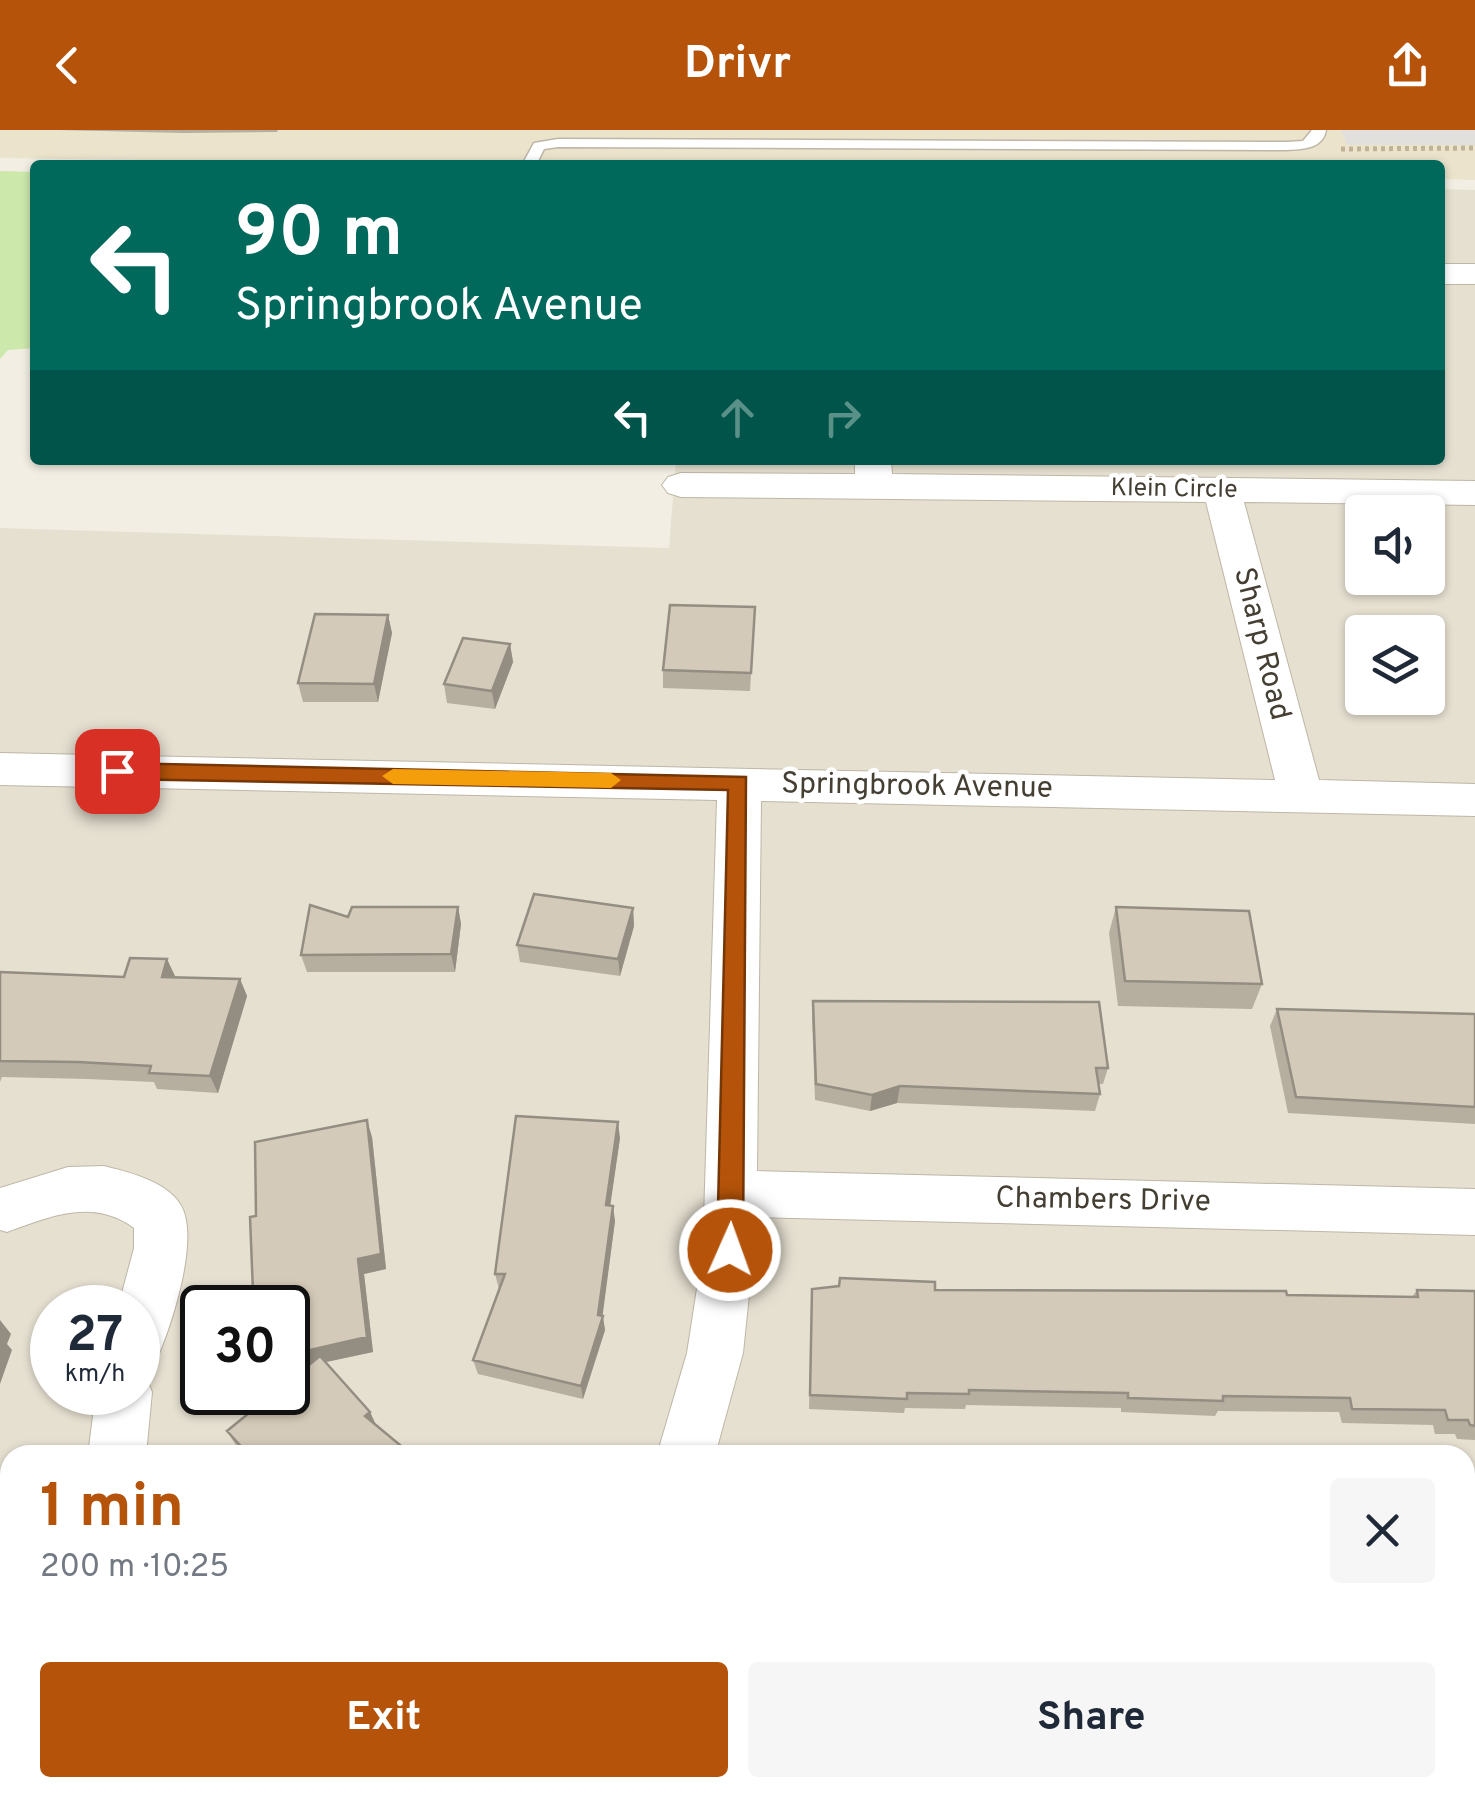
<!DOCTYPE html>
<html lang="en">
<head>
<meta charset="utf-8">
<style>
  body { margin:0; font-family:Overpass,sans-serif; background:#f6f6f7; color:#1f2937; height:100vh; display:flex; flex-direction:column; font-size:38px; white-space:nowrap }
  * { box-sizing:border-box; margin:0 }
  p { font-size:32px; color:#747a83 }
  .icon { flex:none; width:55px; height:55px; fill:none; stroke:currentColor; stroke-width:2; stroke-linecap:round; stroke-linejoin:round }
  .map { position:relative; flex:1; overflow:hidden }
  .details { position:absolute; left:0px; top:1315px; width:1475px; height:352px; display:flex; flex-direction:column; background:#fff; border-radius:30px 30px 0 0; box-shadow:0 2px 8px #0004 }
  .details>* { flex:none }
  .guide { position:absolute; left:30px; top:30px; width:1415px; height:305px; border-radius:10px; box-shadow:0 2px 8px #0004; background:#00695c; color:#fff; overflow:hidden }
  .fabs { position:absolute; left:1345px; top:365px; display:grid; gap:20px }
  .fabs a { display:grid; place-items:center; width:100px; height:100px; border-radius:10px; background:#fff; box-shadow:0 2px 8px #0004; font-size:50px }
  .speed { position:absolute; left:30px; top:1155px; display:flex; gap:20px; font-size:50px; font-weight:700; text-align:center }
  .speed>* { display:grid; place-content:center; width:130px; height:130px; border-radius:50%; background:#fff; box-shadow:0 2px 8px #0004; line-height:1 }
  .speed small { font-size:25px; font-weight:400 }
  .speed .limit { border:5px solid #111; border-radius:15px; background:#fff; color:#111 }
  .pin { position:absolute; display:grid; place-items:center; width:85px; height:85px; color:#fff; margin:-42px; border-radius:20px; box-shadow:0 5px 15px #0006 }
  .me { position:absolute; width:110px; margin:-55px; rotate:2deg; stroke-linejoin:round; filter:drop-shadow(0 0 8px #0008) }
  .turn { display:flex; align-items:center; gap:35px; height:210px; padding:0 40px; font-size:45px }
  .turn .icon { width:130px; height:130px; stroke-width:2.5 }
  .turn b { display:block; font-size:70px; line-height:85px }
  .lanes { display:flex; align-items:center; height:95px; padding:0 40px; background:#0003; justify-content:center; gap:50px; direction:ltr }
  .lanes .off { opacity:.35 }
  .round { display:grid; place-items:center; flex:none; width:105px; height:105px; border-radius:10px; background:#f6f6f7 }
  .summary { display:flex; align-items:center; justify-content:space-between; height:170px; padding:0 40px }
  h1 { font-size:60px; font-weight:700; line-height:75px; color:#b45309 }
  .cta { display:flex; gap:20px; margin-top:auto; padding:20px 40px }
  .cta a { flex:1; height:115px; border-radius:10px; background:#b45309; color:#fff; font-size:40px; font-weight:700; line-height:115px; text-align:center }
  .cta a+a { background:#f6f6f7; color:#1f2937 }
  header { display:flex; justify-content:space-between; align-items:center; height:130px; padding:0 40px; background:#b45309; color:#fff; font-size:45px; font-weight:700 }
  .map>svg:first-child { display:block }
  .residential { fill:#e6e0d1; fill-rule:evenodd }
  .education { fill:#ece3cd }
  .green { fill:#cce8ab }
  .parking { fill:#e2e0dc }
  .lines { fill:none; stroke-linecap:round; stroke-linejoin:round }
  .lane-casing { stroke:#beb6a6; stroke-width:3 }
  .street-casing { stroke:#beb6a6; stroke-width:2 }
  .path { stroke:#c0b297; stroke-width:5; stroke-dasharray:4 4; stroke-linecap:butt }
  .lane { fill:#fff; fill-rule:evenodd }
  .street { fill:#fff; fill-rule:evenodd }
  .wall { fill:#b6ae9f }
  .shaded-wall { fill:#948d82 }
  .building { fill:#d4cab9; stroke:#948d82; stroke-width:2.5 }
  .route { fill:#b45309; stroke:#753606; stroke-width:2.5 }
  .slow { fill:#f59e0b }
  .labels { text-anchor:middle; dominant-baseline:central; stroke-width:9; stroke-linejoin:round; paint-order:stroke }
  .far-street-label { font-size:25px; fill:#443e33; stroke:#fff }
  .street-label { font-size:30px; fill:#443e33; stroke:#fff }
</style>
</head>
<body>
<header><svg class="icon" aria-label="back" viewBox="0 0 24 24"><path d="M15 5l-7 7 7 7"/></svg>Drivr<svg class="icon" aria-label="share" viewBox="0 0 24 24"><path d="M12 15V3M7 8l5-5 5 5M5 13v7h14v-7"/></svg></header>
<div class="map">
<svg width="1475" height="1667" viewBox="0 0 1475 1667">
  <rect width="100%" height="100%" fill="#f2eee3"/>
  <path class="residential" d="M1440,59L1475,60V1667H0V398L669,418L676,330H1440ZM1362,382H1428V448H1362ZM1362,502H1428V568H1362ZM52,1178H138V1262H52ZM202,1178H288V1262H202ZM10,1325H1465V1658H10Z"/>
  <path class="education" d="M0,0H1475V50L1440,49V35H474L0,28Z"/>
  <path class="green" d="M0,41L35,42V218L8,220L0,229Z"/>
  <path class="parking" d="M1341,0H1475V15H1347Z"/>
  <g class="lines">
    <g class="lane-casing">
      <path id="lane" d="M1312,0H1326C1323,19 1303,19 1287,20L558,17L544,19L536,35H522L534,13L558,9L1287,12L1303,11Z"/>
    </g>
    <g class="street-casing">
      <path id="street" d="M1440,134H1475V154H1440Z
        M855,330H891L892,344L1475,351V375L1244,372L1319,650L1475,654V686L761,671L757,1041L1475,1059V1105L757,1087L743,1223L715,1325H657L687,1223L703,1120L717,670L0,655V623L1275,650L1206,372L681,367L668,363L662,355L668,347L681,343L855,344Z
        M104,1036C128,1042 166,1051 180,1074C201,1105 172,1194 158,1226L138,1234V1178H118L134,1118V1098C93,1068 51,1086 7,1102L0,1100V1058L68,1037Z
        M138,1240L144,1243L152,1262L146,1325H88L96,1262H138Z
        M420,1658H538L534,1667H424Z"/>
    </g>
    <path class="path" d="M1341,19L1475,18"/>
    <use href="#lane" class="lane"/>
    <use href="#street" class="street"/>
  </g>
  <path class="wall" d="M58,0H278L277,2L184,3Z
    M755,477L750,561L663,558V540Z
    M388,485L392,503L378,572H303L298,553Z
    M510,514L513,532L495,579L447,573L444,554Z
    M458,777L461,794L455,842H307L301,825Z
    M1116,777L1262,854L1252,879L1118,876L1109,803Z
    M633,778L634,796L620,846L520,832L517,815Z
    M167,829L174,848L240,849L247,866L218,963L157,959L154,952L88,949L2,947L0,952V842L124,847Z
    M813,871L1108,938L1103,954H1098L1100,964L1095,981L897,973L870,981L815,970L812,888Z
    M1277,879L1475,884V994L1288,983L1270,896Z
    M372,1007L386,1139L364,1144L373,1222L326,1232L370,1282L376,1295L413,1325H245L235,1314L227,1301L308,1236L288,1240V1178L253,1162L256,1086Z
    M620,1008L610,1075L615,1091L602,1186L605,1200L583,1269L478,1244L473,1230L499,1159L495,1144Z
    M812,1159L1412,1167L1417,1160L1475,1161V1310L1457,1309L1455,1304H1435L1433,1295L1342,1293L1339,1282L1218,1281L1215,1286L1121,1282V1278L966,1275L965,1279L905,1278L904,1283L809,1279Z
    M680,1658H957L971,1667H694Z
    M1145,1658H1307L1304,1659L1312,1667H1150L1152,1664Z"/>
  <path class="shaded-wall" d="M388,485L392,503L378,572L374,554Z
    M510,514L513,532L495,579L492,561Z
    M458,777L461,794L455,842L451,824Z
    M633,778L634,796L620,846L618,829Z
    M167,829L175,846L170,864L162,847Z
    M240,849L247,866L218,963L210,946Z
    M900,956L897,973L870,981L872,965Z
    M367,990L372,1007L386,1139L364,1144L373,1222L288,1240V1225L358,1129Z
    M618,992L620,1008L608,1091L606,1075Z
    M613,1076L615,1091L602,1190L603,1186L605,1200L583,1269L581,1256L598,1185Z
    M0,1190L11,1204L7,1214L12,1220L0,1254Z
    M370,1282L376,1295L365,1286Z
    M1475,1574V1580L1465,1584V1578Z"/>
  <path class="building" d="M670,475L755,477L751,543L663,540Z
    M315,484L388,485L374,554L298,553Z
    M463,508L510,514L492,561L444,554Z
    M534,764L633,778L618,829L517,815Z
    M310,775L348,787L352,777H458L451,824L301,825Z
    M1116,777L1249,781L1262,854L1125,851Z
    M130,828L167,829L162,847L240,849L210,946L149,943L151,936L78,932L0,931V842L124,847Z
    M813,871L1099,872L1108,938H1096L1100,964L900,956L872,965L816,954Z
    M1277,879L1475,884V977L1296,967Z
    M516,986L618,992L606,1075L613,1076L598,1185L603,1186L581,1256L473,1230L505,1144H495Z
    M367,990L381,1124L358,1129L367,1207L288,1225V1178H234L233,1166L253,1162L250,1087L256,1086L255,1012Z
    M840,1148L935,1152V1160L1286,1161L1287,1165L1418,1167L1417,1160L1475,1161V1296L1470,1295L1468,1290H1448L1445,1280L1352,1279L1350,1268L1223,1266V1271L1128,1268V1263L969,1260V1264L907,1263V1269L810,1265L812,1159L839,1156Z
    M320,1226L370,1282L365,1286L412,1325H249L227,1301L275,1262H288V1252Z
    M1475,1414V1574L1465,1578V1418Z
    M5,1471L10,1478V1658H195L205,1667H0V1475Z
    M697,1658H957L971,1667H712Z
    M1160,1658H1305L1303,1659L1312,1667H1156Z"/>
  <path class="route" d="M117,633L746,647L743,1120L739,1128H721L717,1120L728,660L117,649L106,641Z"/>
  <path class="slow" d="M393,639L611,643L621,650L611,658L393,654L382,646Z"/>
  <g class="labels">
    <g class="far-street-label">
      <text transform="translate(1174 360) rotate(1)">Klein Circle</text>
    </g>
    <g class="street-label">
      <text transform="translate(1261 514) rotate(76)">Sharp Road</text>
      <text transform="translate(917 657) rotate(1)">Springbrook Avenue</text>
      <text transform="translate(1103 1071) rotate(1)">Chambers Drive</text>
    </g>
  </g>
</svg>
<div class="fabs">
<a><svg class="icon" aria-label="sound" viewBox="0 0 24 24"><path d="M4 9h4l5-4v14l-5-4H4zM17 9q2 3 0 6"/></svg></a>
<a><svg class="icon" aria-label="layers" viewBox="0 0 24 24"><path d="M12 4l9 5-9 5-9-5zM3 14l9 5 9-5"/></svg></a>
</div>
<div class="speed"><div>27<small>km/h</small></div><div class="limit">30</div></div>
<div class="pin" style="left:117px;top:641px;background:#d93025"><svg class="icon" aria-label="arrive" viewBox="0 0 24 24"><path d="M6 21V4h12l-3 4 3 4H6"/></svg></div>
<svg class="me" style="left:730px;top:1120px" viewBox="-20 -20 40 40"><circle r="17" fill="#b45309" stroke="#fff" stroke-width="3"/><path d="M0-11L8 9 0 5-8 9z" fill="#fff"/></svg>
<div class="guide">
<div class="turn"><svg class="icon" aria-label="left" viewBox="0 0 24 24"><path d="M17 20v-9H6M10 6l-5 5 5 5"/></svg><div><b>90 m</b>Springbrook Avenue</div></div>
<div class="lanes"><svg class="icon" aria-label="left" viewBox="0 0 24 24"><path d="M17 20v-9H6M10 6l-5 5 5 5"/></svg><svg class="icon off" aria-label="ahead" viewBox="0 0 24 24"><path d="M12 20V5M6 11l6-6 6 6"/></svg><svg class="icon off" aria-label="right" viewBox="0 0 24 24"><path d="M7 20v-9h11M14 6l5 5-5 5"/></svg></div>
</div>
<section class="details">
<div class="summary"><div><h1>1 min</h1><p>200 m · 10:25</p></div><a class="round"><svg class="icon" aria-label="close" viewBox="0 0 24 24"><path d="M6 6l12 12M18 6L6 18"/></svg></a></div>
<div class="cta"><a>Exit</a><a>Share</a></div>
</section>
</div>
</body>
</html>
